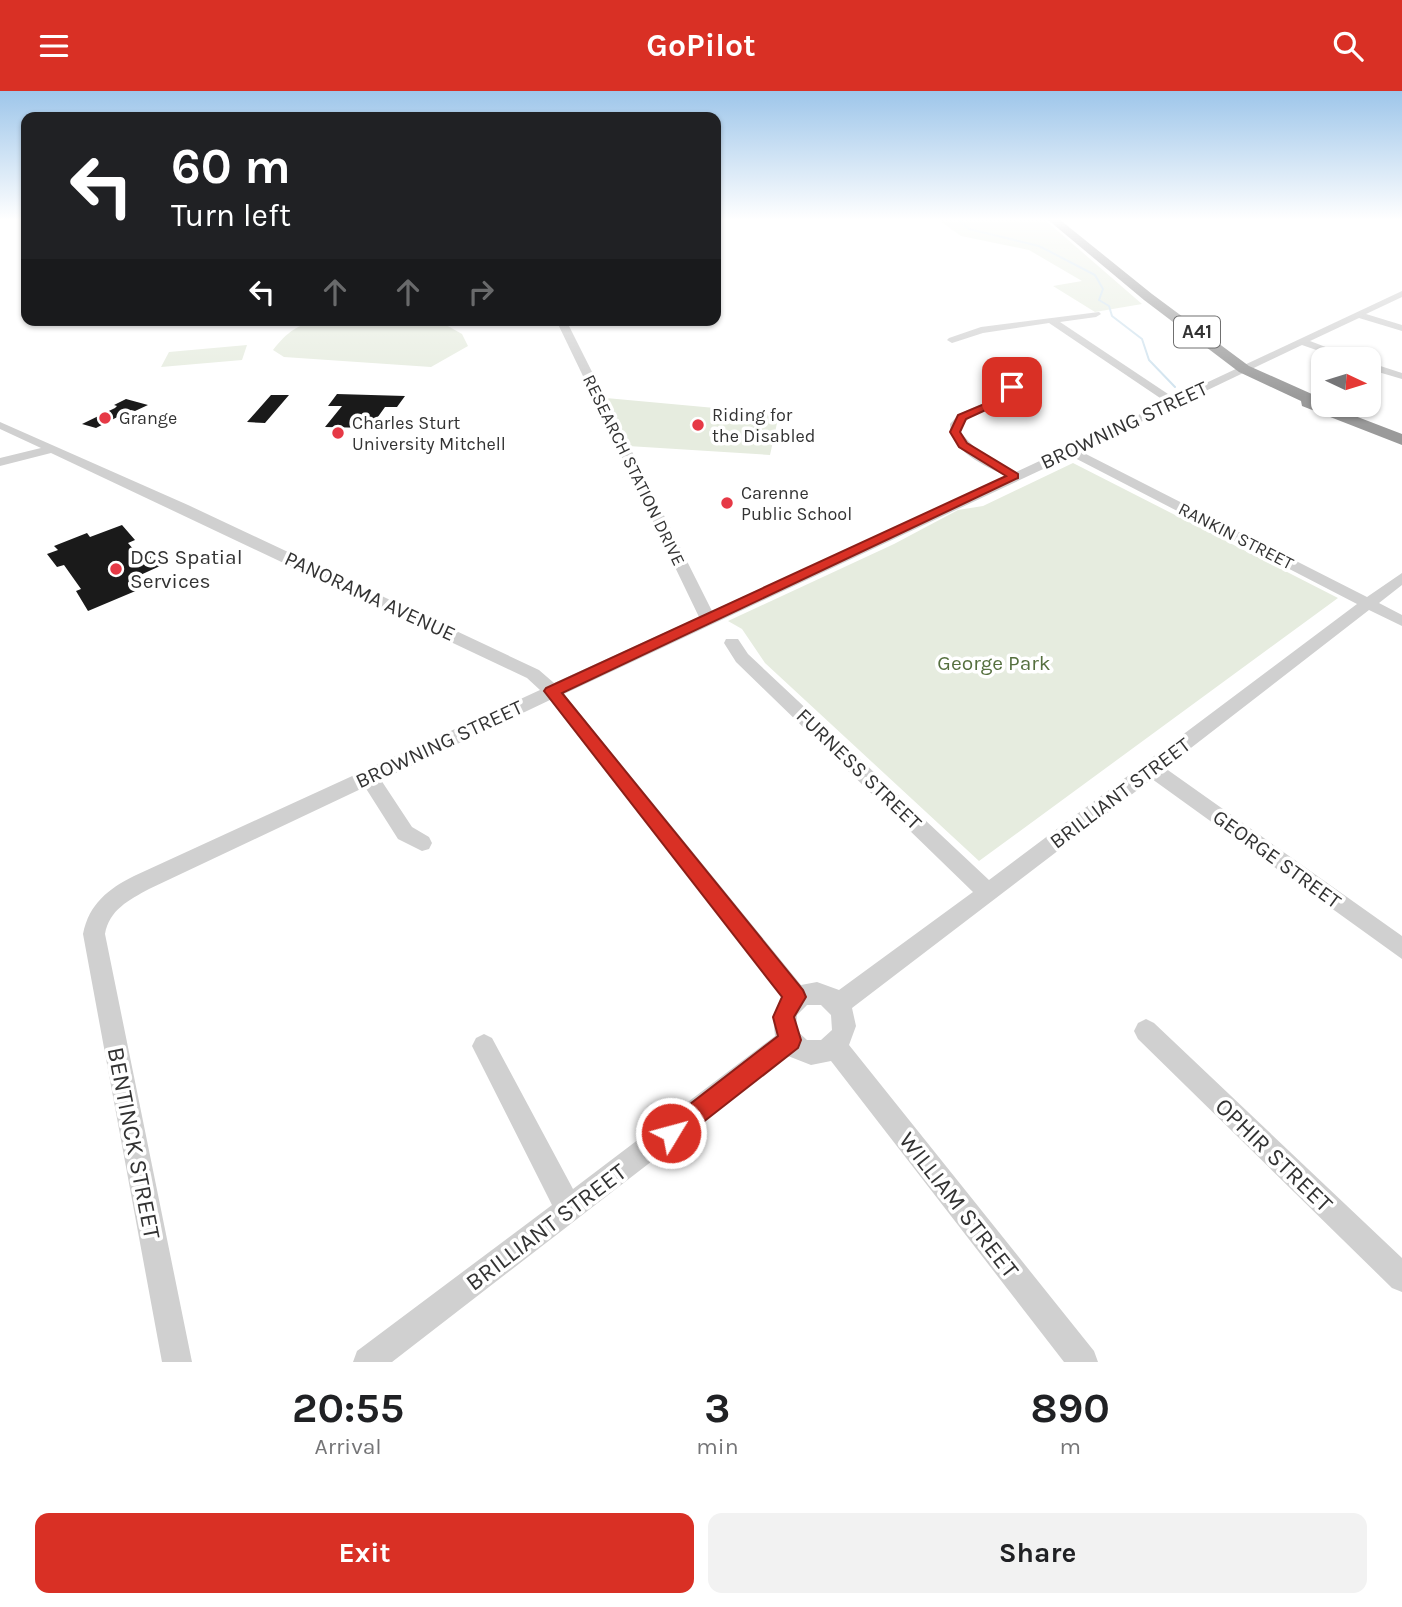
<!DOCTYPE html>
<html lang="en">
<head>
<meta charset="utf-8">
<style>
  body { margin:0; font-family:Karla,sans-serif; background:#f2f2f2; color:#202124; height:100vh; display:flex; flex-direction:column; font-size:26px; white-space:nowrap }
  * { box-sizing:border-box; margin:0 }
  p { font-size:23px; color:#757577 }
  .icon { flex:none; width:38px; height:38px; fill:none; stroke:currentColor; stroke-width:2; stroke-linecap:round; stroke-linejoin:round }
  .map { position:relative; height:1271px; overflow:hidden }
  .side { display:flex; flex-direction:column; background:#fff; flex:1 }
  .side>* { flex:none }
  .hud { position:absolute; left:21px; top:21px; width:700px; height:214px; border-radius:14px; box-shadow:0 2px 5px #0004; background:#202124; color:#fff; overflow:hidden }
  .needle { width:46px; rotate:94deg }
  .controls { position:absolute; left:1311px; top:256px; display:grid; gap:14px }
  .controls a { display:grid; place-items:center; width:70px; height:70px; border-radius:14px; background:#fff; box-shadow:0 2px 5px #0004; font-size:35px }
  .pin { position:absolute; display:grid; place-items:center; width:60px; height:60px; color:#fff; margin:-30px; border-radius:14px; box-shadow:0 4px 10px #0006 }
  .me { position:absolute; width:77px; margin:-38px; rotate:53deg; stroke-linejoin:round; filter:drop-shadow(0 0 5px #0008) }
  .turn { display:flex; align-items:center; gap:24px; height:147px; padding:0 35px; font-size:32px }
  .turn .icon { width:91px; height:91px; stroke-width:2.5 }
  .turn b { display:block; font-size:49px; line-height:60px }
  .lanes { display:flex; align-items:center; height:66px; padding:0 35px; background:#0003; justify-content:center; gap:35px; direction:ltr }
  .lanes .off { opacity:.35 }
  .eta { display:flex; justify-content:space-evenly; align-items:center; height:119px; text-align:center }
  .eta b { font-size:42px; font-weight:700; line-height:49px }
  .cta { display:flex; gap:14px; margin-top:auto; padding:14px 35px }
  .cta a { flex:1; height:80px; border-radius:14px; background:#d93025; color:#fff; font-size:28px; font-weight:700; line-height:80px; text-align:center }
  .cta a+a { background:#f2f2f2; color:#202124 }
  header { display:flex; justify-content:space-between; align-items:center; height:91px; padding:0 35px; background:#d93025; color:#fff; font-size:32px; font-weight:700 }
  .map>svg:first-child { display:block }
  .green { fill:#e6ecdf }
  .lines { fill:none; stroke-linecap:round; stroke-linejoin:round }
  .stream { stroke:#cfe2ee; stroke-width:2 }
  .building { fill:#1a1a1a }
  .minor { fill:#d0d0d0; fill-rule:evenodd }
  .highway { fill:#9a9a9a; fill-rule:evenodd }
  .route { fill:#d93025; stroke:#8d1f18; stroke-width:2 }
  .poi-dot { fill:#e63946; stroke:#fff; stroke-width:2.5 }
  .labels { text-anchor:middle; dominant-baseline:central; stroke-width:7; stroke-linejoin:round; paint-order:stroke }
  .far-poi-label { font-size:18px; fill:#333; stroke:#fff; text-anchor:start }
  .far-street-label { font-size:18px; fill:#333; stroke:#fff }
  .shield { fill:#fff; stroke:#707070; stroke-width:2 }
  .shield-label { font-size:19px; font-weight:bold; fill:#333 }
  .street-label { font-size:21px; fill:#333; stroke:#fff }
  .poi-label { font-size:21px; fill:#333; stroke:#fff; text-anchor:start }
  .park-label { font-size:21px; fill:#56703f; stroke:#fff }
  .near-street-label { font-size:24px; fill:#333; stroke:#fff }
</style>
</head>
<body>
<header><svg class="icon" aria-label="menu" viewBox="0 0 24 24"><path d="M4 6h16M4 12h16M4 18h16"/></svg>GoPilot<svg class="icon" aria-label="search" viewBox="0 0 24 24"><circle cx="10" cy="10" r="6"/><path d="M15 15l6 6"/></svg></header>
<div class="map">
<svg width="1402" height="1271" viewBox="0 0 1402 1271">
  <rect width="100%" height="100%" fill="#fff"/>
  <path class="green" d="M937,128H1044L1142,213L1095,221L1053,195L1082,190L1029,159L961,145Z
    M321,229L446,234L462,243L468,255L431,276L284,266L273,259C287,241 298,233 321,229Z
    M247,254L242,269L161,276L169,261Z
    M606,307L779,323L770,364L628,355Z
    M1073,372L1338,507L979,770L765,572L742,538L728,530L894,453L958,419L983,415Z"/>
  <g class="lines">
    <path class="stream" d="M958,128L969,138L1039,155L1095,184L1103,198L1099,209L1109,215L1112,225L1142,248L1149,269L1175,296"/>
  </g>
  <path class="building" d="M337,303L405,305L397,316H385L370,337L325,336L342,315H328Z
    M271,304H289L265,332L247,331Z
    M126,308L148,314L135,320L131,319L96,337L82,333L115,317L117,315L114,314Z
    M122,434L135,449L128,452L141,467L149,464L160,475L136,486L145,496L88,520L76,500L81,498L64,474L57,476L47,463L58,459L54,455L87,442L90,446Z"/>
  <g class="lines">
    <path class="minor" d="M1402,200V206L1366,223L1402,234V240L1359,227L1310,250L1357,268H1342L1302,254L1080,360L1367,506L1402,482V494L1379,512L1402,524V535L1369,519L1165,677L1402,845V868L1152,688L852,917L856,935L849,954L1094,1260L1098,1271H1064L831,970L811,974L788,965L392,1271H353L357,1260L552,1114L476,963L472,955L476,947L484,943L492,947L573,1098L775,945L773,926L782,906L550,609L381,689L412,736L429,746L432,752L429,758L422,760L398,748L365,696L149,798C129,809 109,819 105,843L192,1271H162L83,843C89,813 108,798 134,785L540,599L527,587L51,362L0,375V367L41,357L0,338V331L188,414L539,579L554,592L699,526L556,229H566L712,520L1006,385C985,375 950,360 950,333L959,323L1004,303L1007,285L1016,287L1013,307L972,325L961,334V342L975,357L1016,381L1166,311L1049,232L983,242L952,252L947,249L949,247L981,236L1099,221L1101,223L1096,226L1060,231L1174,307ZM1071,365L1357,513L989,789L748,563L738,548H726L724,552L736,571L973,801L839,899L817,891L801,894L564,603ZM807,914H821L831,924L832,939L821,949H807L796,939L797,924Z
      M1368,271L1402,282V288L1368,278Z
      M1146,928L1154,932L1402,1167V1201L1392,1197L1138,948L1134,940L1138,932Z"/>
    <path class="highway" d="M1047,128H1059L1152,203L1249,275L1323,308V313H1331L1329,315L1402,343V354L1302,315L1301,310L1239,281L1144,209Z"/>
  </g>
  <linearGradient id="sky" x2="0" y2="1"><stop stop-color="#9ec6ea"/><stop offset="0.42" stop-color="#fff"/><stop offset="1" stop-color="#fff" stop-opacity="0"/></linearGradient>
  <rect width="1402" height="306" fill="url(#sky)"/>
  <path class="route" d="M1009,294L1017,296L1012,307L966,328L960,341L967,352L1018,383V387L562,602L803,899L806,906L794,926L801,949L798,957L679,1050L671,1054L663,1050L659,1042L663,1034L778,945L773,926L782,906L544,600L546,597L1006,385L959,356L950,341L958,324L999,307L1004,303Z"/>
  <g class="poi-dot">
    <circle cx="105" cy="327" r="7"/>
    <circle cx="698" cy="334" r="7"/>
    <circle cx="338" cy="342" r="7"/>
    <circle cx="727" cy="412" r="7"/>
    <circle cx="116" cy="478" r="7"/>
  </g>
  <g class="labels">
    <g class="far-poi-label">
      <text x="712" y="324">Riding for<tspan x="712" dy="21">the Disabled</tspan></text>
      <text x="119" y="327">Grange</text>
      <text x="352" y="332">Charles Sturt<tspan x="352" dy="21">University Mitchell</tspan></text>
      <text x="741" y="402">Carenne<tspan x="741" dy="21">Public School</tspan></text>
    </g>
    <g class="far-street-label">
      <text transform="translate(634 379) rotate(64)">RESEARCH STATION DRIVE</text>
      <text transform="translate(1236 445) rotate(27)">RANKIN STREET</text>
    </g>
    <rect class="shield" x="1174" y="225.5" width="46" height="31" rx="5"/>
    <g class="shield-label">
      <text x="1197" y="241">A41</text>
    </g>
    <g class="street-label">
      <text transform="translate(1124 334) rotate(-25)">BROWNING STREET</text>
      <text transform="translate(370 505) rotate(25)">PANORAMA AVENUE</text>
      <text transform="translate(439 653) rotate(-25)">BROWNING STREET</text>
      <text transform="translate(859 678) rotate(44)">FURNESS STREET</text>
      <text transform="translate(1120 702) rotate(-37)">BRILLIANT STREET</text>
      <text transform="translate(1277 768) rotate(36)">GEORGE STREET</text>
    </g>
    <g class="poi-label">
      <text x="130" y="466">DCS Spatial<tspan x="130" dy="24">Services</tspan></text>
    </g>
    <g class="park-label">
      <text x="994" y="572">George Park</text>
    </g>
    <g class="near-street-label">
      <text transform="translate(134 1052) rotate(79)">BENTINCK STREET</text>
      <text transform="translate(1274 1064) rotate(44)">OPHIR STREET</text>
      <text transform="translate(959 1114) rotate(52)">WILLIAM STREET</text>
      <text transform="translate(546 1136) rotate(-37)">BRILLIANT STREET</text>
    </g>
  </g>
</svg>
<div class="controls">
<a><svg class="needle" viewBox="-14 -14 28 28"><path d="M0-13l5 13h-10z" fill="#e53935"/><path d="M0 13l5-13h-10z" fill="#757577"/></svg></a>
</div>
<div class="pin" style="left:1012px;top:296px;background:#d93025"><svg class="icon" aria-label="arrive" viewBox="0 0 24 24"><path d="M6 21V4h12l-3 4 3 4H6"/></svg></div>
<svg class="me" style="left:671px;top:1042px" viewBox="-20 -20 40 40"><circle r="17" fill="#d93025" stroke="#fff" stroke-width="3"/><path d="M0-11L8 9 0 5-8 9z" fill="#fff"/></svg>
<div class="hud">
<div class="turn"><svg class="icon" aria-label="left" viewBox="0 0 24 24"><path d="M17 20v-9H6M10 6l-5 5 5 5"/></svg><div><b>60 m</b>Turn left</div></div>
<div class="lanes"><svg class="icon" aria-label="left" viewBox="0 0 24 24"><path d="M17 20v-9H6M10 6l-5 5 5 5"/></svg><svg class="icon off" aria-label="ahead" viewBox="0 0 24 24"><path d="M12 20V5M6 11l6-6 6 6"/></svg><svg class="icon off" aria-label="ahead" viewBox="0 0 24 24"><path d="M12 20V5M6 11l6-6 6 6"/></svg><svg class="icon off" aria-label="right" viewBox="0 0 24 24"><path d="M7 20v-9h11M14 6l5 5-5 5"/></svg></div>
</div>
</div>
<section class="side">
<div class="eta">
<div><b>20:55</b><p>Arrival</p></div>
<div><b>3</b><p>min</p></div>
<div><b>890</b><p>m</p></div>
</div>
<div class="cta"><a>Exit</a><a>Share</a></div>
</section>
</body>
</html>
